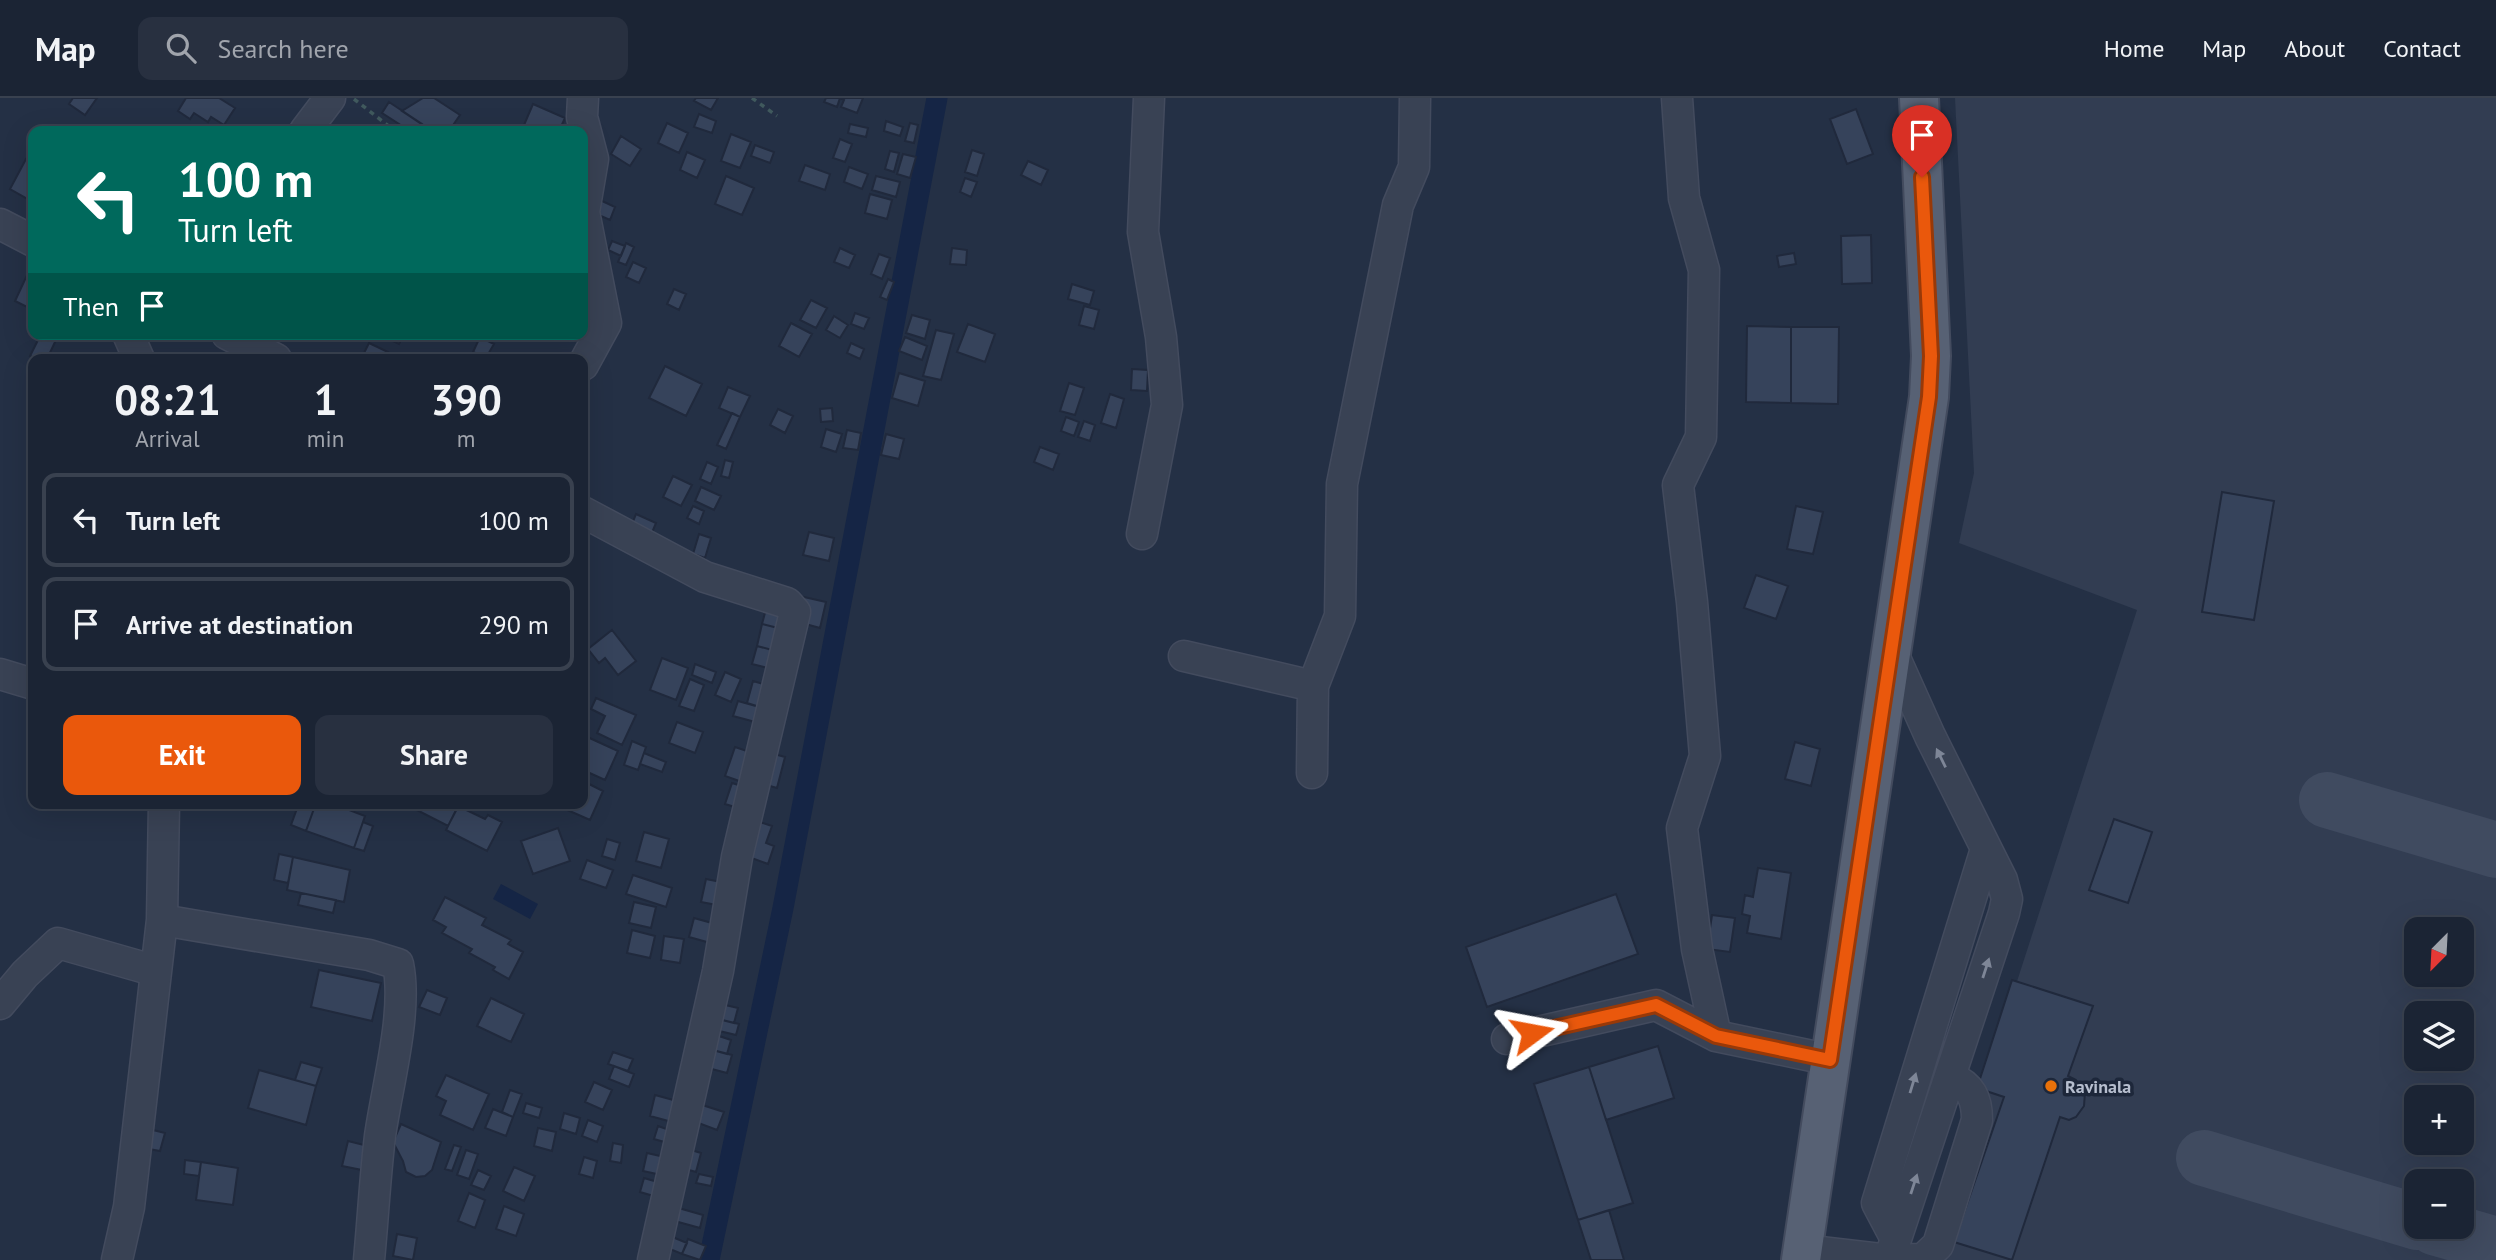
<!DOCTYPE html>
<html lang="en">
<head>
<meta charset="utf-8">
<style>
  body { margin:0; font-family:"PT Sans",sans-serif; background:#283040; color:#f1f3f6; height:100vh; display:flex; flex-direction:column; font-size:26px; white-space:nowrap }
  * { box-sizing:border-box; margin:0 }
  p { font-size:23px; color:#a0a4ac }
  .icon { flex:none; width:38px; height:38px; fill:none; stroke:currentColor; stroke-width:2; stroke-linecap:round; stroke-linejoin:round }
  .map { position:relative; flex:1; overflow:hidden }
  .details { position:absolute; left:28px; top:256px; width:560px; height:455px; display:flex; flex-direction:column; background:#1b2434; border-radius:14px; box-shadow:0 7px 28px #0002,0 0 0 2px #39414f }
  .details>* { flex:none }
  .guide { position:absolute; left:28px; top:28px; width:560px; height:214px; border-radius:14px; box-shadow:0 7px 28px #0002,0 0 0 2px #39414f; background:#00695c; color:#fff; overflow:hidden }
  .needle { width:46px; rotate:204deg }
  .controls { position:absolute; left:2404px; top:819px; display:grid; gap:14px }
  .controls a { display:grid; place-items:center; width:70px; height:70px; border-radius:14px; background:#1b2434; box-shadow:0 7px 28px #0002,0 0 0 2px #39414f; font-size:35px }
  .pin { position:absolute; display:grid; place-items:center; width:60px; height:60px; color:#fff; margin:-72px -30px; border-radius:50% 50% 50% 0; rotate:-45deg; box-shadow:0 0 7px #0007 }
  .pin .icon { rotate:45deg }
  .me { position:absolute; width:77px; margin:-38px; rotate:77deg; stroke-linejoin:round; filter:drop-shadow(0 0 5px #0008) }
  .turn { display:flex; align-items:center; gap:24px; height:147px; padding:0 35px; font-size:32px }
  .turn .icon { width:91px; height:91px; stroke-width:2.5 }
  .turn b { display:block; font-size:49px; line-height:60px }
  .then { display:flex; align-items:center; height:66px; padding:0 35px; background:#0003; gap:14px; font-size:26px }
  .eta { display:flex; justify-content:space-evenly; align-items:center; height:119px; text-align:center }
  .eta b { font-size:42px; font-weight:800; line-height:49px }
  .button { display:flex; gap:14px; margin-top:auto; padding:14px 35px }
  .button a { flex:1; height:80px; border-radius:14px; background:#ea580c; color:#fff; font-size:28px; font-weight:800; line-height:80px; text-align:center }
  .button a+a { background:#283040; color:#f1f3f6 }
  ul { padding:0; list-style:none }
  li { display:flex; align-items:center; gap:21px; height:94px; margin:0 14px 10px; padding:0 21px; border:4px solid #39414f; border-radius:14px }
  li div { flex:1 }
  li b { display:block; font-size:26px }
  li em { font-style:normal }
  header { display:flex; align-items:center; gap:42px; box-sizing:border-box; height:98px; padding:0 35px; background:#1b2434; border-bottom:2px solid #39414f }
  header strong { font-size:33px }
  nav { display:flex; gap:38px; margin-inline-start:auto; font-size:24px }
  .search { width:490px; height:63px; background:#283040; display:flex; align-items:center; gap:18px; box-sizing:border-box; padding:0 24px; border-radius:14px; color:#a0a4ac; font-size:26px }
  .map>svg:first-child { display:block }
  .airport { fill:#323d52; fill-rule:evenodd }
  .water { fill:#152545 }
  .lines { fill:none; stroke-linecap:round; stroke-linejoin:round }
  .canal { stroke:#152545; stroke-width:21 }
  .taxiway { stroke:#404b60; stroke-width:56 }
  .building { fill:#36435b; stroke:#20293c; stroke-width:2 }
  .minor-casing { stroke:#434b5e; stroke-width:33 }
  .major-casing { stroke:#434b5e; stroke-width:42 }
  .path { stroke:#40595d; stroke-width:3.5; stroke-dasharray:5 5; stroke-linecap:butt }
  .minor { stroke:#394254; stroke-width:30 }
  .major { stroke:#576174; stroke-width:38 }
  .oneway { fill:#7e8697 }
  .route-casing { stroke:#983908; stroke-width:18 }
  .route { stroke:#ea580c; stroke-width:12 }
  .food-dot { fill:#e8710a; stroke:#1d273a; stroke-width:2.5 }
  .labels { text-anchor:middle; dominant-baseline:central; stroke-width:7; stroke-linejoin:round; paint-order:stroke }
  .poi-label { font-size:18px; font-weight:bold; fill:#b6bece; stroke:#1d273a; text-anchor:start }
</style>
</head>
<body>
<header>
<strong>Map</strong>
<div class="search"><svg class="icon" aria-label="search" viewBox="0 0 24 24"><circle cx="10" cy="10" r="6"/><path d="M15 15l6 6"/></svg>Search here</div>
<nav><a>Home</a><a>Map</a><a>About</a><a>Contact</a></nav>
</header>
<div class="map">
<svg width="2496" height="1162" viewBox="0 0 2496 1162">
  <rect width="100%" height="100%" fill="#243045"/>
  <path class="airport" d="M1955,0H2496V1162H1927L2137,512L1959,445L1974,375ZM2417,831H2462V877H2417ZM2417,915H2462V961H2417ZM2417,999H2462V1045H2417ZM2417,1083H2462V1129H2417Z"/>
  <path class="water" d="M501,786L538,806L530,821L493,801Z"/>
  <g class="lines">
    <path class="canal" d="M709,1162L783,810L937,0"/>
    <path class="taxiway" d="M2327,702L2496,752
      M2204,1060L2417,1124
      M2434,1129L2496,1147"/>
  </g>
  <path class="building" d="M73,0H97L85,17L69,6Z
    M186,0H219L235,10L224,27L211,19L208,24L194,15L190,21L178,13Z
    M423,0H434L460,17L449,33H432L402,13Z
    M696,0H718L711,12L694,3Z
    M826,0H863L857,15L841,9L844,2L840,0L837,9L824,4Z
    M389,4L422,26L417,33H410L382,15Z
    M533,6L565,20L559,33H539L524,27Z
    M1856,11L1873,56L1847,66L1830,21Z
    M699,16L716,23L712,35L694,29Z
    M886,23L903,29L900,38L884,33Z
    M667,25L688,35L679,55L658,45Z
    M910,25L918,27L914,45L905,43Z
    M850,26L868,30L866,39L848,35Z
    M731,36L751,44L740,70L721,63Z
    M621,38L641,51L630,68L611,56Z
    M840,41L852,46L845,64L833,60Z
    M755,47L774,54L770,65L751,58Z
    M972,52L984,56L977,78L965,74Z
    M890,53L899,55L894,74L885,71Z
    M687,54L705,62L697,80L680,72Z
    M903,56L916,59L910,80L897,76Z
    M26,61L33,64V104L10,91Z
    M1028,63L1048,72L1041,87L1021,77Z
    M805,67L830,76L825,92L799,83Z
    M849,69L868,76L862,91L844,84Z
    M726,78L754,90L742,117L715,106Z
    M876,78L900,84L896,99L872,92Z
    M965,80L977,84L971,99L960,94Z
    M870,96L892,102L887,121L865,115Z
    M600,102L615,109L610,122L594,115Z
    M1871,137L1872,185L1842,186L1841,138Z
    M612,143L625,148L621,158L608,152Z
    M626,145L634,149L626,167L618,164Z
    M840,150L855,157L849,170L834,164Z
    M952,150L967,152L966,167L950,166Z
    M1794,155L1796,166L1779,169L1777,158Z
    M879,156L890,160L882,181L871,176Z
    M633,164L646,170L639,185L626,179Z
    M28,175L33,177V212L15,203Z
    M888,181L894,184L887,202L880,199Z
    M1072,186L1094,193L1090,207L1068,201Z
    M674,191L686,196L679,212L667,206Z
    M811,202L827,210L816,230L800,222Z
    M1084,208L1099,212L1094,231L1079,227Z
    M855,215L869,220L864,231L851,226Z
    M912,217L930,222L925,241L906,235Z
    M834,218L848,227L840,240L826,232Z
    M791,225L812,236L799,259L779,248Z
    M968,226L995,236L985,264L957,254Z
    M1747,228L1791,229V305L1746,304Z
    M1791,229H1839L1838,306L1791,305Z
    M936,232L954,236L941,282L923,278Z
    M41,236L56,242L47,261H37L30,258Z
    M378,236H404L399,246Z
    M480,239L494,246L486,260L473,254Z
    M905,239L927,248L922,262L899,253Z
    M369,245L388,254L385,261H361Z
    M851,245L864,251L860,261L847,255Z
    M665,268L702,286L686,318L649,300Z
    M1132,271L1148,272L1147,293L1131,292Z
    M899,275L925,283L918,308L892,300Z
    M1069,285L1084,290L1075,317L1060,313Z
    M728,289L750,298L740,319L719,310Z
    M1110,296L1124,301L1116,330L1101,325Z
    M832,310L833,323L821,324L820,311Z
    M778,311L793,318L785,335L770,327Z
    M732,315L740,319L726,351L717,347Z
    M1066,319L1079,324L1074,338L1061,333Z
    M1084,323L1095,327L1090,343L1078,339Z
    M826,331L842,336L836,354L821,349Z
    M847,332L861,335L858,352L843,350Z
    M886,336L904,341L899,361L881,357Z
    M1040,349L1059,356L1053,372L1034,364Z
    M725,362L733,364L729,380L721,378Z
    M707,364L718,369L711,386L700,381Z
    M673,378L692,387L681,408L663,399Z
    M701,389L721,398L714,412L695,403Z
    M2222,394L2274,403L2254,522L2202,514Z
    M693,408L704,413L699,426L687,420Z
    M1796,408L1823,414L1813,456L1787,451Z
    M636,416L656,425L649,442L629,433Z
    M809,434L834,440L829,463L803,457Z
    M699,436L711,440L705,460L693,456Z
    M1756,477L1788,488L1776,521L1744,510Z
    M804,499L826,504L820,530L798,524Z
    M766,511L786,516L782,531L762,526Z
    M762,526L782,531L776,553L757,548Z
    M612,532L636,563L618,577L605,560L599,565L588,551Z
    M757,548L776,553L772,571L752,566Z
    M662,560L688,570L676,602L650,592Z
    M695,566L716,574L712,585L692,577Z
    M725,574L741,581L731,604L715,597Z
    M690,581L704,587L694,613L679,608Z
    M753,583L770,588L763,610L747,605Z
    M596,600L636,617L622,647L597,635L605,618L591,611Z
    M738,603L763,610L759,625L733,618Z
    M677,624L703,634L695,655L669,645Z
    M583,637L618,653L605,682L583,672V665L588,653L583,651Z
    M632,643L646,649L638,672L624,667Z
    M1795,644L1820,651L1811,688L1785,681Z
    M735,649L753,655L742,684L725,678Z
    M767,654L785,659L777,690L759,685Z
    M644,655L666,664L662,674L640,666Z
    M583,683L603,693L590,722L565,711L568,705H583Z
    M732,685L745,689L738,710L725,706Z
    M299,705H316L306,733L291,727Z
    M316,705H331L365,718L354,750L306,733Z
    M408,705H460L448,728L407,707Z
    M458,708L485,721L488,717L502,724L487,753L446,732Z
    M750,721L772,728L766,745L774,748L768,766L746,758Z
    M2114,721L2152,734L2128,805L2089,792Z
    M363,724L373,728L364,753L354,750Z
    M558,730L570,763L533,776L521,743Z
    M644,734L669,741L661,770L636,763Z
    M607,741L620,745L615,762L602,758Z
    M279,756L293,759L288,785L274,782Z
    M293,759L350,772L344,804L287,792Z
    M587,762L613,772L606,790L580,781Z
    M1758,770L1791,775L1781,841L1747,835L1750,818L1742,816L1745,797L1753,799Z
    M633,777L672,790L666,809L626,796Z
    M706,781L726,785L722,808L701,804Z
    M301,795L336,802L333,815L298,807Z
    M1616,796L1638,856L1487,909L1466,849Z
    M445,799L486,820L482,827L511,842L508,846L523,854L509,881L493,872L495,869L469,855L472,851L442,835L446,829L433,822Z
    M634,804L656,809L651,830L629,825Z
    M1712,817L1735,820L1730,854L1707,851Z
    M694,820L719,827L714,846L689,839Z
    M632,832L655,838L650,860L627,855Z
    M664,838L684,841L680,865L661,862Z
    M319,872L381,885L372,923L311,909Z
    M2012,882L2093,908L2068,978L2076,982L2085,994L2084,1008L2076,1019L2069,1022L2060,1019L2012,1162L1954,1144L2004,999L1977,990Z
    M427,892L447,900L440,917L419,909Z
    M491,900L524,916L511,944L477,928Z
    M717,905L738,910L734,925L714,920Z
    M714,920L739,926L736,937L711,931Z
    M713,936L731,942L727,956L709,951Z
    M1658,948L1674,1000L1606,1022L1589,969Z
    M709,951L732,957L727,975L704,969Z
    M613,954L633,961L628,973L608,966Z
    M301,964L322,970L316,988L295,982Z
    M614,968L634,976L629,989L609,981Z
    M1589,969L1633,1105L1578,1122L1534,986Z
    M259,972L316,988L306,1027L248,1010Z
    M446,977L489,996L473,1032L440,1017L446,1003L436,998Z
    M594,984L612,992L603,1012L585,1004Z
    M510,992L522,996L513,1019L502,1014Z
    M655,997L677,1003L672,1024L650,1018Z
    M526,1005L542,1010L539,1020L523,1015Z
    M699,1006L724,1014L717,1032L693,1023Z
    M493,1011L513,1019L506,1038L485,1030Z
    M564,1015L580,1020L576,1036L560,1031Z
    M588,1022L603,1028L597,1044L582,1038Z
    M401,1026L441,1044L432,1072L425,1078L416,1079L406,1074L403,1063L393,1044Z
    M658,1028L675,1034L671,1046L654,1041Z
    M538,1030L556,1034L552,1053L534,1048Z
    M153,1032L165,1035L160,1053L149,1051Z
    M348,1043L368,1048L362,1072L342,1068Z
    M613,1045L623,1047L621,1065L610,1063Z
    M454,1047L461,1049L452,1073L445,1071Z
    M688,1051L701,1055L696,1074L682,1070Z
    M466,1052L478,1056L469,1081L457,1077Z
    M647,1055L669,1060L666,1078L643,1073Z
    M584,1059L597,1063L593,1080L579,1076Z
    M185,1062L201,1064L199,1078L184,1076Z
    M201,1064L238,1070L233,1107L196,1102Z
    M514,1069L535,1078L524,1103L503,1093Z
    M478,1072L491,1078L484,1092L471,1087Z
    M699,1076L713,1079L711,1088L696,1085Z
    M644,1080L661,1085L657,1099L640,1094Z
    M469,1095L485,1102L475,1130L458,1123Z
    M504,1108L524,1116L516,1138L496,1131Z
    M675,1109L703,1117L700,1130L671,1122Z
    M1609,1112L1624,1162H1591L1578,1122Z
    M397,1136L417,1140L413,1162L393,1158Z
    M670,1138L687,1145L682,1156L665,1149Z
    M688,1141L706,1148L700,1162L682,1156Z"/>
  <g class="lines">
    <g class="minor-casing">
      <path id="minor" d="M1677,0L1684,100L1704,172L1701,339L1678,387L1692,504L1705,658L1682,730L1697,851L1716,938
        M305,33L330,0
        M0,126L33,143
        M128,236L139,261
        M227,236L276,261
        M583,267L606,225L584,114L593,61L582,19L583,0
        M583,414L705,479L787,505L795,514L737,759L718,873L653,1162
        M1142,436L1167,307L1161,239L1143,134L1149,0
        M1184,558L1313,588
        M0,576L33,586
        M1312,675L1313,588L1340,518L1342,386L1398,107L1414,69L1415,0
        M162,822L369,857L398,866C408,914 387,988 380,1038C375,1079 373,1121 369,1162
        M0,906L25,876L58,845L156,873
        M1507,941L1656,907L1716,938L1831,962
        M1896,1141L1877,1105L1986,751
        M1803,1152L1889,1162L2004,815L2007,801L2002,782L1930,638L1890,549
        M117,1162L129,1109L162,822L164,705
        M1889,1162L1923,1161L1938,1147L1977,1022C1977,1000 1971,988 1950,979"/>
    </g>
    <g class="major-casing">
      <path id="major" d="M1801,1162L1929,299L1931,258L1919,0"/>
    </g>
    <path class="path" d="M752,0L777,18
      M354,1L395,33"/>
    <use href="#minor" class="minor"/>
    <use href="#major" class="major"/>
  </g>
  <defs><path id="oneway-solid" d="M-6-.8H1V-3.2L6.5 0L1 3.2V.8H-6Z" transform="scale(1.75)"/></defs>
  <g class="oneway">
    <use href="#oneway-solid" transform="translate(1941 660) rotate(-116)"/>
    <use href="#oneway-solid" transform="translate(1986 870) rotate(-72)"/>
    <use href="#oneway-solid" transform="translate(1913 985) rotate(-73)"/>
    <use href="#oneway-solid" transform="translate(1914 1086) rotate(-72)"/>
  </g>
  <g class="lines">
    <g class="route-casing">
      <path id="route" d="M1532,935L1656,907L1716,938L1830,962L1929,299L1931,258L1922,79"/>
    </g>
    <use href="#route" class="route"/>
  </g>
  <circle class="food-dot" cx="2051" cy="988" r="7"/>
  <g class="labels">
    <g class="poi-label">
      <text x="2065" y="988">Ravinala</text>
    </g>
  </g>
</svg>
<div class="controls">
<a><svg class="needle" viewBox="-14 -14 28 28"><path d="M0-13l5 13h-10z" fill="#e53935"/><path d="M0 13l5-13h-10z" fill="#a0a4ac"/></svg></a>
<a><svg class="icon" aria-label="layers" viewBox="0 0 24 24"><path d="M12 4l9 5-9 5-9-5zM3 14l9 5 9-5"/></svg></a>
<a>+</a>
<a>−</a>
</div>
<div class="pin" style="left:1922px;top:79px;background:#d93025"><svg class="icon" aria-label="arrive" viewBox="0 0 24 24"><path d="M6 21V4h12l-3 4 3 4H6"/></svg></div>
<svg class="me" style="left:1532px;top:935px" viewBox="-20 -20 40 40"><path d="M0-17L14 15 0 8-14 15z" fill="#ea580c" stroke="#fff" stroke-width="4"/></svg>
<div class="guide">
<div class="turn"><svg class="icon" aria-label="left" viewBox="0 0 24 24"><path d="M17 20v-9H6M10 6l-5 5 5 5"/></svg><div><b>100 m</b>Turn left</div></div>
<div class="then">Then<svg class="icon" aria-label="arrive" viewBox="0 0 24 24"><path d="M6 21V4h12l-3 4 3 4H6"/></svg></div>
</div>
<section class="details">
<div class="eta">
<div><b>08:21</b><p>Arrival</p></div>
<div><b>1</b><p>min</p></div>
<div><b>390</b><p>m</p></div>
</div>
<ul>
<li><svg class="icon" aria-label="left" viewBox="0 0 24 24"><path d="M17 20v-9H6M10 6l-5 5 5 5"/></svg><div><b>Turn left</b></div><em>100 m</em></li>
<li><svg class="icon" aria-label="arrive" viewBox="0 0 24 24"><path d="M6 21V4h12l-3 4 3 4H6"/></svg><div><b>Arrive at destination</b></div><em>290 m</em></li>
</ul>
<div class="button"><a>Exit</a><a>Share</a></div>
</section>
</div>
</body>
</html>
